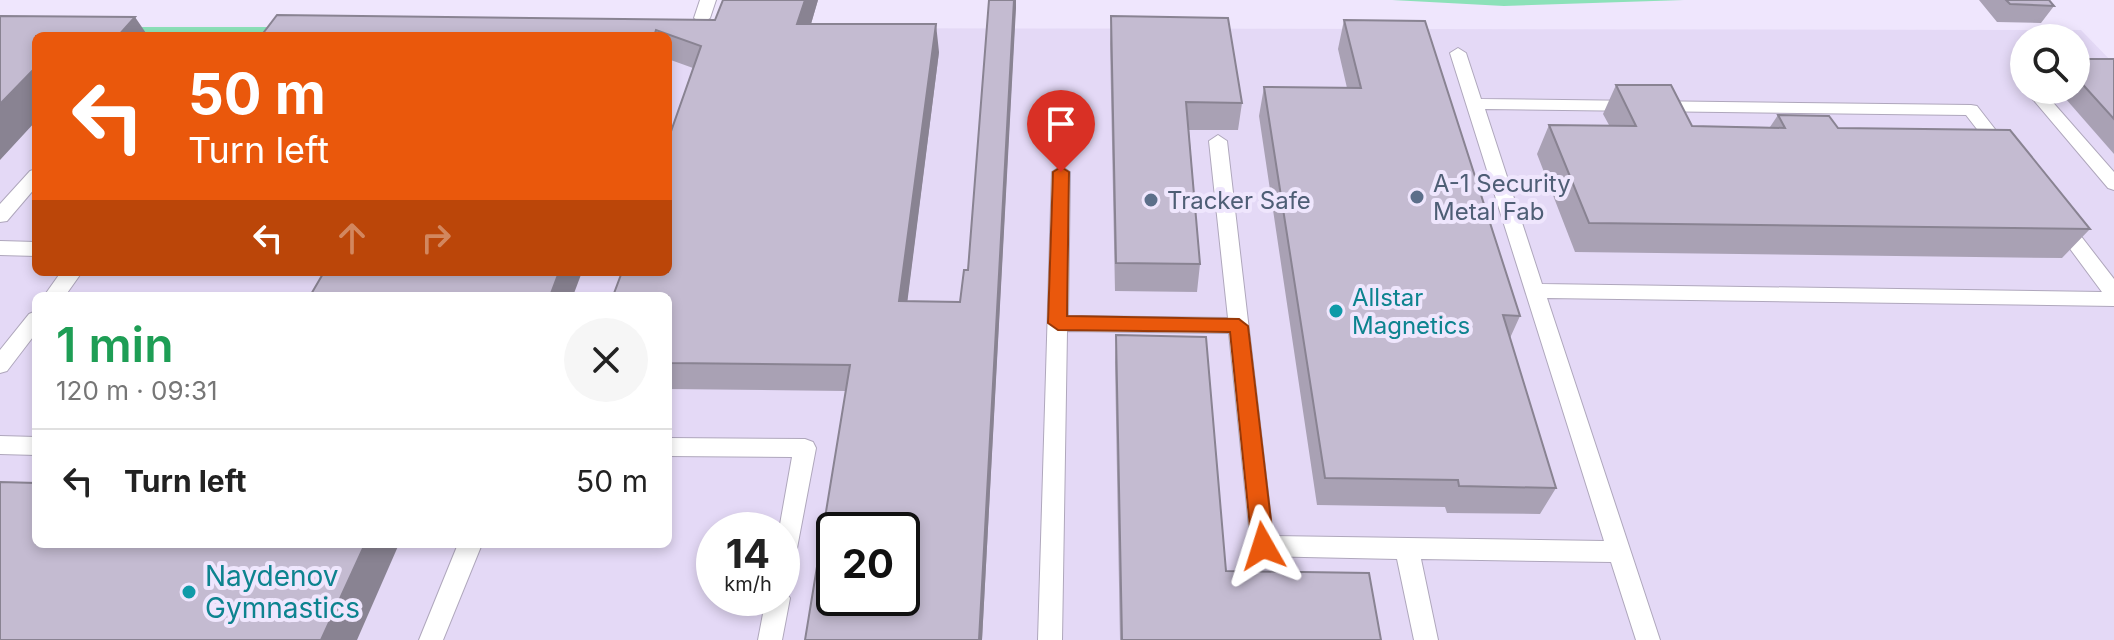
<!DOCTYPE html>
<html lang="en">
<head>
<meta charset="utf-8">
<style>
  body { margin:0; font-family:Inter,sans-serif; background:#f6f6f6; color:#222; height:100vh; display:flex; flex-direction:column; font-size:30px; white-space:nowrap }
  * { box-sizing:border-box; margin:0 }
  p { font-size:26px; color:#767676 }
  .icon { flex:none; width:44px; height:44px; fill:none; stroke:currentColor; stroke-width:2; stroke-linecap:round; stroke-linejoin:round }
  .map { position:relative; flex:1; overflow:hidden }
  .panel { position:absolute; left:32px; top:292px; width:640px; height:256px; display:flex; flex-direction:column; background:#fff; border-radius:12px; box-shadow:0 4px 12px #0003 }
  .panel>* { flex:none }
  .top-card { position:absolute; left:32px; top:32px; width:640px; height:244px; border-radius:12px; box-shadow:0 4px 12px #0003; background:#ea580c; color:#fff; overflow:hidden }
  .buttons { position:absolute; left:2010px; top:24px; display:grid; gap:16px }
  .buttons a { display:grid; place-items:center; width:80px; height:80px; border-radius:50%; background:#fff; box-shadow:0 4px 12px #0003; font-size:40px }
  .speed { position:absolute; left:696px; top:512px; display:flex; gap:16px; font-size:40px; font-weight:700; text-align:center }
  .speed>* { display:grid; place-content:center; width:104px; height:104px; border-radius:50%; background:#fff; box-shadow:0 4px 12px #0003; line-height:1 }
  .speed small { font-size:20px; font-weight:400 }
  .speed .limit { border:4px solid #111; border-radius:12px; background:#fff; color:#111 }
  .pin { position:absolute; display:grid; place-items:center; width:68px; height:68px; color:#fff; margin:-82px -34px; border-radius:50% 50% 50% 0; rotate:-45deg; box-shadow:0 0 8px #0007 }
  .pin .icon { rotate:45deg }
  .me { position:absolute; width:88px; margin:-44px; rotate:354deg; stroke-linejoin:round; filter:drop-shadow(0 0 6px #0008) }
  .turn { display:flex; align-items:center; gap:28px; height:168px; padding:0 24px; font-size:36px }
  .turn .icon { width:104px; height:104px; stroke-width:2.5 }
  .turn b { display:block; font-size:56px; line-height:68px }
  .lanes { display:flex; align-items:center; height:76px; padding:0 24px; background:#0003; justify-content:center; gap:40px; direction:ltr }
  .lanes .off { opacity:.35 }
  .round { display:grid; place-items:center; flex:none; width:84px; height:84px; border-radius:42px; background:#f6f6f6 }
  .overview { display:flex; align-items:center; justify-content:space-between; height:136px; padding:0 24px }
  h1 { font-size:48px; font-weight:600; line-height:60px; color:#1e9e55 }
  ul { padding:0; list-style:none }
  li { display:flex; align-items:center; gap:24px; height:104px; padding:0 24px; border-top:2px solid #e0e0e0 }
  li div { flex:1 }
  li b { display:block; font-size:30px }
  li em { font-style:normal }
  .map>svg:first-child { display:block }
  .built { fill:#e4d9f6; fill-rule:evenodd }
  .green { fill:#8ce1b9 }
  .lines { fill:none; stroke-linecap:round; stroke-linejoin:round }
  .service-casing { stroke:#afa7bc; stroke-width:2 }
  .service { fill:#fff; fill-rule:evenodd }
  .wall { fill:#a9a1b4 }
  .shaded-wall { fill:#898392 }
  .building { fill:#c4bbd1; stroke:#898392; stroke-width:2; fill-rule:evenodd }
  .route { fill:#ea580c; stroke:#983908; stroke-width:2 }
  .service-dot { fill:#5c6f8a; stroke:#efe6fd; stroke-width:3 }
  .culture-dot { fill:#0f9aa8; stroke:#efe6fd; stroke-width:3 }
  .labels { text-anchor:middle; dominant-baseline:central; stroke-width:8; stroke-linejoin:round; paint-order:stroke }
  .service-label { font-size:24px; fill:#4e5e75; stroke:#efe6fd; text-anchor:start }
  .culture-label { font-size:24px; fill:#0d838f; stroke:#efe6fd; text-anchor:start }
  .near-culture-label { font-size:28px; fill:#0d838f; stroke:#efe6fd; text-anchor:start }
</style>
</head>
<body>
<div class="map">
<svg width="2114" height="640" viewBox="0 0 2114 640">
  <rect width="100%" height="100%" fill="#efe6fd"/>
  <path class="built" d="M0,27L2081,30L2114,64V640H0ZM36,36H668V272H36ZM2024,38H2076V90H2024ZM36,296H668V544H36ZM714,530H782V598H714ZM834,530H902V598H834Z"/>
  <path class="green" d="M1392,0H1684L1504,6Z
    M0,27H284L277,36H36Z"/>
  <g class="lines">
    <g class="service-casing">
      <path id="service" d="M700,0H716L710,18L702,23L694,18Z
        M1458,48L1466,53L1481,99L1971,105L1977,106L2012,151L2003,157L1997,155L1966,115L1485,109L1542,284L2102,292L2051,223L2060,217L2067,218L2114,279V306L1547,298L1660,640H1636L1611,562L1421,559L1438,640H1414L1397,559L1263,556L1255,553L1251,546L1229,333L1067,331L1062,640H1038L1052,172L1061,166L1070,172L1068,316L1228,318L1209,141L1218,135L1227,141L1273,536L1604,541L1450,53Z
        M2025,90H2042L2114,172V190L2108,188Z
        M36,169V187L7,221L0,222V204L30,171Z
        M0,241L36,242V256L0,255Z
        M61,272H82L65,296H44Z
        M36,311V333L7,371L0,373V350L29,314Z
        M0,436L36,437V455L0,454Z
        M668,438L805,439L813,442L816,448L790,585L782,588V530H779L792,457L668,456Z
        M458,544H482L443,640H419Z
        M782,588L790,598L782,640H758L766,598H782Z"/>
    </g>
    <use href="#service" class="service"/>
  </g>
  <path class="wall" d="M723,0H818L811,24L939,52L907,301L960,302L968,270L989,0H1016L982,640L845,391L668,389V296L693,68L668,59V36H261L715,20Z
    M1979,0H2049L2054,6L2041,23L1997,22Z
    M1111,16L1242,103L1238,130H1189L1200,264L1197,292L1115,291L1110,44Z
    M1344,20L1520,316L1510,338L1556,488L1540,514L1447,513L1445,507L1317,505L1259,116L1264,87L1347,88L1338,49Z
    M2076,59H2114V154L2058,90H2076Z
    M1616,85L1692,126L1770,127L1778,115L1838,128L2090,229L2062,258L1575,252L1537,154L1549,125H1609L1603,114Z
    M1116,335L1226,571L1381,640H1120L1115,362Z"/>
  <path class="shaded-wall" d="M805,0H818L803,51L797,24Z
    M1014,0H1016V8L982,640H979Z
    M135,17L148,36H118Z
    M936,24L939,52L904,328L899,301Z
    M36,67V121L0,160V104Z
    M559,272H582L573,296H550Z
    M365,544H399L357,640H321Z"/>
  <path class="building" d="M723,0H805L797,24H936L899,301L960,302L964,270H968L989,0H1014L979,640H805L850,365L668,363V296H613L622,272H668V140L701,46L656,30L654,36H261L277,15L715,20ZM834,530H902V598H834Z
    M2006,0H2049L2054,6L2010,4Z
    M0,16L135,17L118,36H36V67L0,104Z
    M1111,16L1228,18L1242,103L1186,102L1200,264L1116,263Z
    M1344,20L1425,21L1520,316L1503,315L1556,488L1459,486L1458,480L1325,478L1264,87L1361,88Z
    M2076,59H2114V119L2076,77Z
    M1616,85H1671L1692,126L1785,128L1778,115L1829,116L1838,128L2010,130L2090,229L1589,223L1549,125L1636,126Z
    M324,272H559L550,296H161H310Z
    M1116,335L1206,337L1226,571L1369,573L1381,640H1122Z
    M0,482L36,483V544H365L321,640H0Z"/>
  <path class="route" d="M1061,167L1069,172L1067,316L1239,319L1248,326L1274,546L1271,553L1263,556L1255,553L1252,546L1230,332L1058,330L1048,323L1053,172Z"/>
  <g class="service-dot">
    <circle cx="1417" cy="197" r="8"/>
    <circle cx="1151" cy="200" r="8"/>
  </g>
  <g class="culture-dot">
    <circle cx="1336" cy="311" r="8"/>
    <circle cx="189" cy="592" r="8"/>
  </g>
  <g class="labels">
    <g class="service-label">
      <text x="1433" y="183">A-1 Security<tspan x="1433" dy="28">Metal Fab</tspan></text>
      <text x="1167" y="200">Tracker Safe</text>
    </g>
    <g class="culture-label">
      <text x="1352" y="297">Allstar<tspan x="1352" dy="28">Magnetics</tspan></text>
    </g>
    <g class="near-culture-label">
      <text x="205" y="576">Naydenov<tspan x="205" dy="32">Gymnastics</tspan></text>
    </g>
  </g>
</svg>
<div class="buttons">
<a><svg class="icon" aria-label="search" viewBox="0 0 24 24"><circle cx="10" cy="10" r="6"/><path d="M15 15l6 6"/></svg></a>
</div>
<div class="speed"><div>14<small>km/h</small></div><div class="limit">20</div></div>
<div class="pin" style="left:1061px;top:172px;background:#d93025"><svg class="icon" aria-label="arrive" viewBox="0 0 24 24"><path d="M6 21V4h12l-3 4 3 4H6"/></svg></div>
<svg class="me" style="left:1263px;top:546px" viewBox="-20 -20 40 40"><path d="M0-17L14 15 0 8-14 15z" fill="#ea580c" stroke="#fff" stroke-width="4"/></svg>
<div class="top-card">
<div class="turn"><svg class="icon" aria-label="left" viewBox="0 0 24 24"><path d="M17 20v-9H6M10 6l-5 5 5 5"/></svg><div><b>50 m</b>Turn left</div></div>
<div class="lanes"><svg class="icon" aria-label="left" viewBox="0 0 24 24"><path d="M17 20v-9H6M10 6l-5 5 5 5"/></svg><svg class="icon off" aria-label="ahead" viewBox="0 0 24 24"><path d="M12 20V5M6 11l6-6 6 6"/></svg><svg class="icon off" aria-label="right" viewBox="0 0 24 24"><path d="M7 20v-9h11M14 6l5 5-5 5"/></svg></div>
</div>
<section class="panel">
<div class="overview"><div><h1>1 min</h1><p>120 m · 09:31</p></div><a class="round"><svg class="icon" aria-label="close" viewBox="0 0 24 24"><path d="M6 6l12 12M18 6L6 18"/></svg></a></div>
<ul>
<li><svg class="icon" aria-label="left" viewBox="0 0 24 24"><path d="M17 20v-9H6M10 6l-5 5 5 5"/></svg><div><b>Turn left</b></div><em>50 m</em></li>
</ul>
</section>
</div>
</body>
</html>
